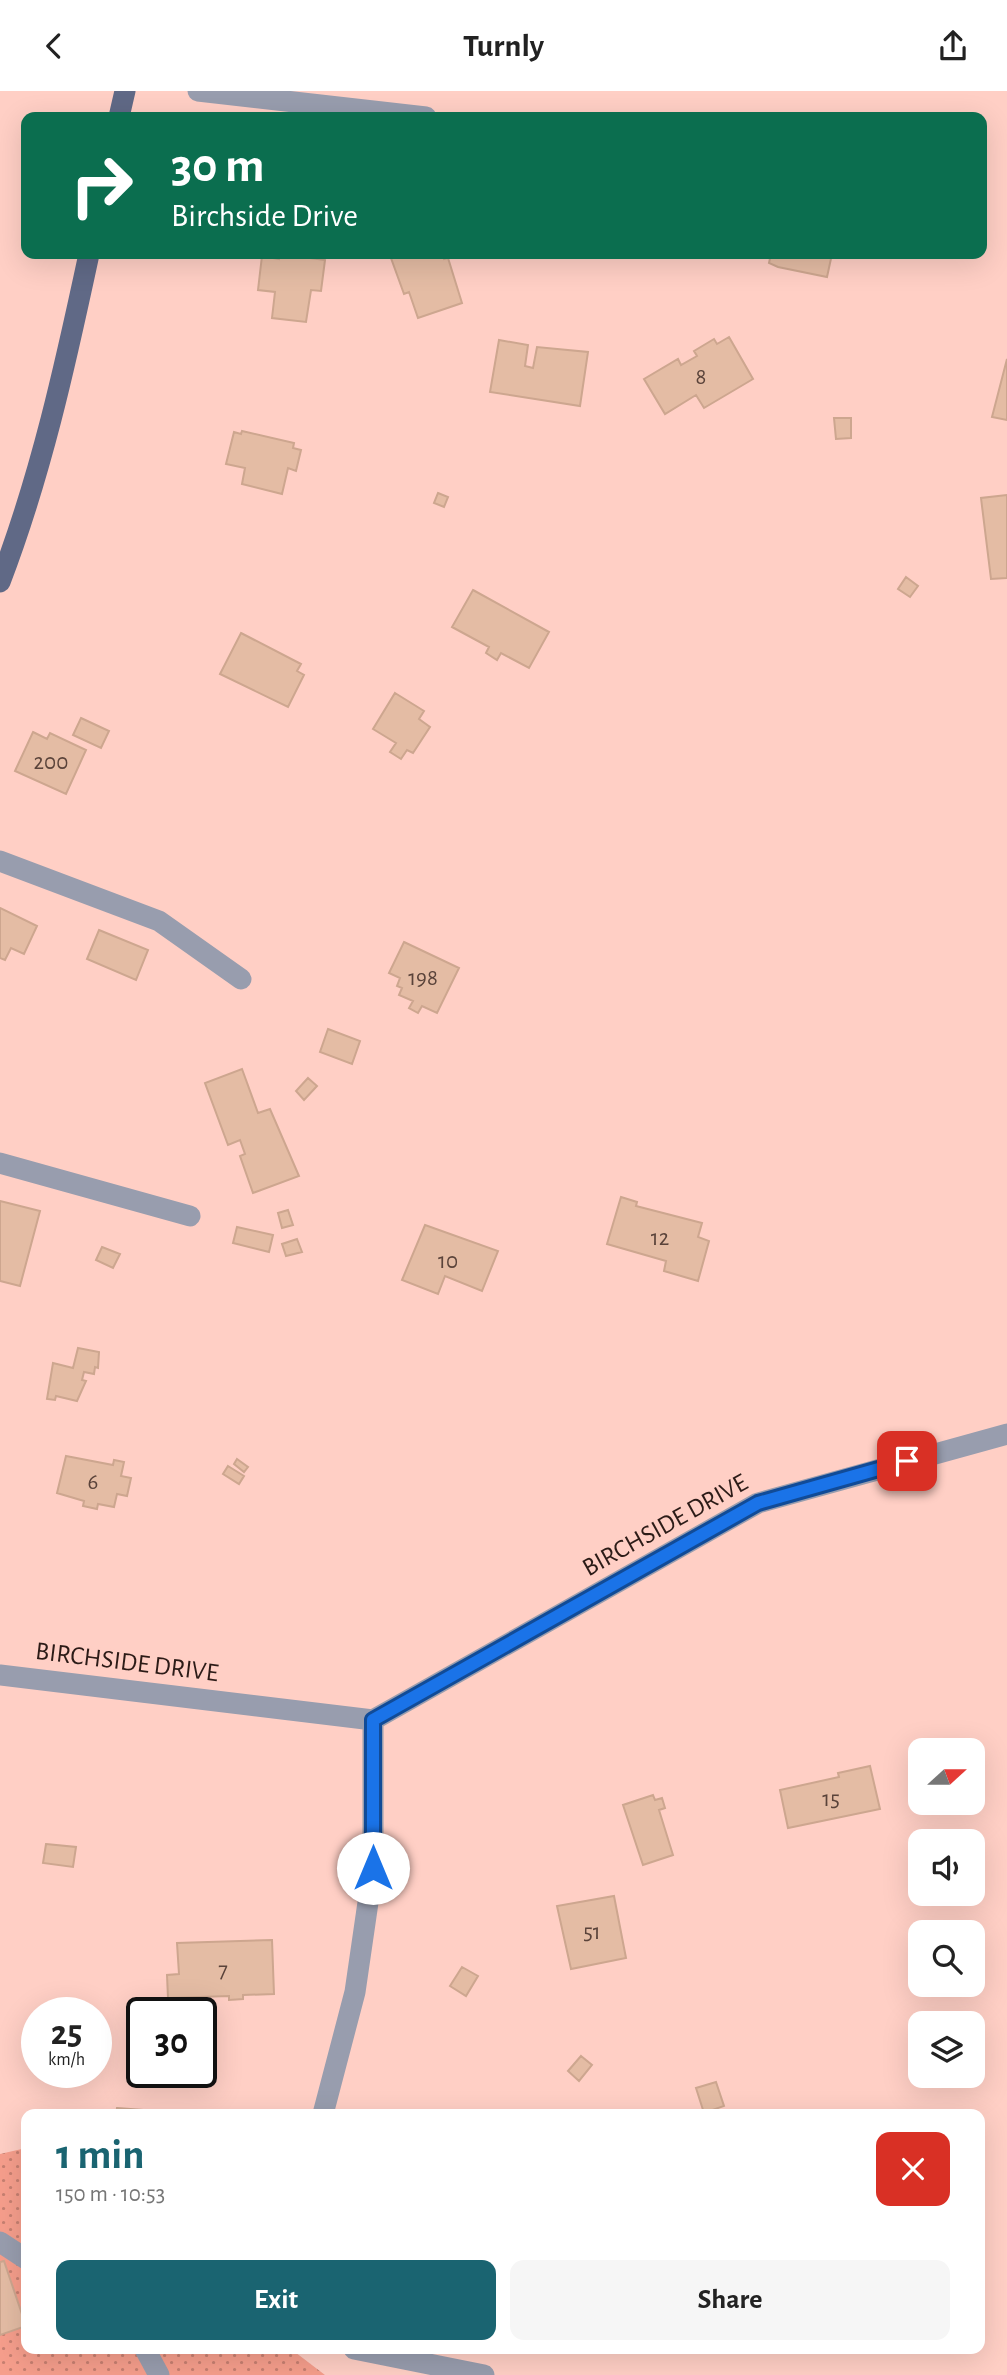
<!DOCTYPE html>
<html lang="en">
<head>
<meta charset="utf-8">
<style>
  body { margin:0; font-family:"Alegreya Sans",sans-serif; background:#f6f6f6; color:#222; height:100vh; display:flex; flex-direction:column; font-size:26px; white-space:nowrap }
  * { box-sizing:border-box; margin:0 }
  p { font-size:23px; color:#767676 }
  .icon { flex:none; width:38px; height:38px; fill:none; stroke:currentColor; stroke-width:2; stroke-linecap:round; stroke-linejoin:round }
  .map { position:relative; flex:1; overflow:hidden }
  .drawer { position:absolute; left:21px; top:2018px; width:964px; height:245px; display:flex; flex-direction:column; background:#fff; border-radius:14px; box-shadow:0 7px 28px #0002 }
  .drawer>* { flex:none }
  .banner { position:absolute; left:21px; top:21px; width:966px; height:147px; border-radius:14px; box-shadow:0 7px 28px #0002; background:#0b6e4f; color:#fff; overflow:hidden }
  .needle { width:46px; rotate:69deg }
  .buttons { position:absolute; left:908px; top:1647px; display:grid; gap:14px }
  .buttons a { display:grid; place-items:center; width:77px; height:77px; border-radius:14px; background:#fff; box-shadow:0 7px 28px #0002; font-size:35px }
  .speed { position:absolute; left:21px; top:1906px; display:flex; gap:14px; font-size:35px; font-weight:700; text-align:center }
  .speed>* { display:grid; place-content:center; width:91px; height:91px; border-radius:50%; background:#fff; box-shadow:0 7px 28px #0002; line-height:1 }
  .speed small { font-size:18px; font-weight:400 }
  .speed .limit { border:4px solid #111; border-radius:10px; background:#fff; color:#111 }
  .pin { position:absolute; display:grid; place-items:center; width:60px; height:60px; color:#fff; margin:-30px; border-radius:14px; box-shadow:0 4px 10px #0006 }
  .me { position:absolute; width:77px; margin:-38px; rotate:0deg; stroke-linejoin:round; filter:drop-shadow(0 0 5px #0008) }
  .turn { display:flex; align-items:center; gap:24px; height:147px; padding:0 35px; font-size:32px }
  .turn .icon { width:91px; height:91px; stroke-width:2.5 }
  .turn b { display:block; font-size:49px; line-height:60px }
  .round { display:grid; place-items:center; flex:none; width:74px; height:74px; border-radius:14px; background:#f6f6f6 }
  .head { display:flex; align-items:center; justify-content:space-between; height:119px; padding:0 35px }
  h1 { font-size:42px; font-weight:600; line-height:52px; color:#1a6471 }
  .cta { display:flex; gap:14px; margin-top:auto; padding:14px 35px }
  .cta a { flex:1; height:80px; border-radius:14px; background:#1a6471; color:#fff; font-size:28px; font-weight:600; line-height:80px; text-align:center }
  .cta a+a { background:#f6f6f6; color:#222 }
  header { display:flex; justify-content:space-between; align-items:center; height:91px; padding:0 35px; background:#fff; font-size:32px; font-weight:600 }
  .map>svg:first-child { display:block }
  .grass { fill:url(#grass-dots) }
  .building { fill:#e4bca4; stroke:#cda68f; stroke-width:2 }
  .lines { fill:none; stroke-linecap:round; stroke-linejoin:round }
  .minor { stroke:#989dae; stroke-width:21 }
  .major { stroke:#606986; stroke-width:21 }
  .route-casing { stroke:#114b97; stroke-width:18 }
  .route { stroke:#1a73e8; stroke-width:12 }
  .labels { text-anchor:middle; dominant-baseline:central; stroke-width:5; stroke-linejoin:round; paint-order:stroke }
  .number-label { font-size:23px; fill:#5a433a }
  .street-label { font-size:26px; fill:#2c1b17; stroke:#ffcfc5 }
</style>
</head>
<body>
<header><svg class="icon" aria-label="back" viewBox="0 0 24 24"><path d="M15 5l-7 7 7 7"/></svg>Turnly<svg class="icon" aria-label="share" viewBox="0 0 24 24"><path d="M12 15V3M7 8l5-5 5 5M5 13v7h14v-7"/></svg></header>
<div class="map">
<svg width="1007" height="2284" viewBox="0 0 1007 2284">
  <defs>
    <pattern id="grass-dots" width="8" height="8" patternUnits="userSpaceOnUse" patternTransform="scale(1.75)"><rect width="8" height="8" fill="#f69e8c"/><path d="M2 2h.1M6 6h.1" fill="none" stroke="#c78071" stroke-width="1.8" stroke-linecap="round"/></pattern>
  </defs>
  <rect width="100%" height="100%" fill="#ffcfc5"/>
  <path class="grass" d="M26,2057V2258H291L325,2284H0V2063Z"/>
  <path class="building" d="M280,163L325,169L321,200L311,199L306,231L272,227L275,201L258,199L262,165L279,168Z
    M442,163L444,168L448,167L462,212L418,227L409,201L404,203L391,167L402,163Z
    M771,163H832L827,186L778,176L769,172Z
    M729,246L753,288L704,317L696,304L665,323L644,288L678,268L681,274L697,265L694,260L714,248L717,253Z
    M499,249L528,254L525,275L533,277L537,256L588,261L580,315L490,301Z
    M1007,268V329L992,326Z
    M834,327H851V347L836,348Z
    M242,340L294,352L293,357L301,359L296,380L288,377L282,403L242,393L245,377L226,373L234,341L241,343Z
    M438,402L448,406L444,416L434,412Z
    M1007,404V487L991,488L981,407Z
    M906,486L918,495L910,506L898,498Z
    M473,499L549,541L529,577L501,562L497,569L486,562L489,556L452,536Z
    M241,542L301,573L297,580L304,584L288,616L220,583Z
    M395,602L424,620L419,628L430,636L413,662L407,659L401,668L390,661L396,652L373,638Z
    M81,627L109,640L101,657L73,644Z
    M33,641L47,648L50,642L86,659L66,703L15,680Z
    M0,817L37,835L24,863L11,857L5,869L0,867Z
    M99,839L148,859L136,889L87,868Z
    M404,851L459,877L437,922L422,915L418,922L409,917L413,910L399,904L402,897L397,895L400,887L389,882Z
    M328,938L360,950L352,973L320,961Z
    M242,978L258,1022L270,1018L299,1085L253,1102L240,1065L245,1063L240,1049L228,1054L205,992Z
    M308,987L317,995L304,1009L296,1000Z
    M621,1106L637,1111L636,1115L702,1132L698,1146L709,1150L698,1190L664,1180L666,1170L607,1153Z
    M0,1110L40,1120L20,1195L0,1190Z
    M288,1119L293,1134L282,1137L278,1122Z
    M425,1134L498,1160L482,1200L445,1185L438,1203L402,1189Z
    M237,1136L273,1144L269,1161L233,1152Z
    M297,1148L302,1161L286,1165L282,1153Z
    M102,1156L120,1163L113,1177L96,1169Z
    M78,1257L99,1261L98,1277L95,1276L94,1283L84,1281L82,1289L86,1290L77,1310L56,1305L55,1309L47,1308L53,1272L73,1277Z
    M66,1365L113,1374L114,1369L124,1371L121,1385L131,1387L127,1405L117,1403L114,1416L98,1413L97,1418L83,1415L84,1410L57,1402Z
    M237,1368L248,1376L244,1381L234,1373Z
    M228,1375L244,1385L239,1393L223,1383Z
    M870,1675L880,1718L788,1737L780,1699L839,1686L838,1682Z
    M653,1704L655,1709L662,1707L665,1717L659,1719L673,1764L643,1774L623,1714Z
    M46,1753L76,1756L73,1776L43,1772Z
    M614,1805L626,1867L571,1878L557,1815Z
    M272,1849L274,1903L243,1904V1908L229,1909V1905L168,1907L167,1884L179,1883L177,1852Z
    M462,1876L478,1885L466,1905L450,1895Z
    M581,1965L592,1974L579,1990L568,1980Z
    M716,1991L724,2015L704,2022L696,1997Z
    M117,2017L156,2020V2023H116Z
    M4,2170L26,2235L0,2244V2171Z"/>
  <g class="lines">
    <path class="minor" d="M198,0L426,26
      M0,770L159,830L241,888
      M0,1072L190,1125
      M0,1584L373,1629L758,1412L1007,1343
      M323,2023L355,1901L373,1777V1629
      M0,2151L26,2168
      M145,2258L159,2284
      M354,2258L484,2284"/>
    <path class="major" d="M119,26L125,0
      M0,491C41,384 65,275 89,163"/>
  </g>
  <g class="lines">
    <g class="route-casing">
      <path id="route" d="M373,1777V1629L758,1412L907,1370"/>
    </g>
    <use href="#route" class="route"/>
  </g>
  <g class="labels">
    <g class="number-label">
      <text x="701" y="286">8</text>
      <text x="51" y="671">200</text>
      <text x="423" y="887">198</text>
      <text x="660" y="1147">12</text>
      <text x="448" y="1170">10</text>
      <text x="93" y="1391">6</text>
      <text x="831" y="1708">15</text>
      <text x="592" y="1841">51</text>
      <text x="223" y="1879">7</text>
    </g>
    <g class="street-label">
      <text transform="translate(665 1434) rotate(-29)">BIRCHSIDE DRIVE</text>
      <text transform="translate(127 1571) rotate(7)">BIRCHSIDE DRIVE</text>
    </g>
  </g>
</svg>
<div class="buttons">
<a><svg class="needle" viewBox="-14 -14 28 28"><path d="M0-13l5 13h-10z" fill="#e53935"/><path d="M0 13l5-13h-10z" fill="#767676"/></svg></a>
<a><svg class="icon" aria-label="sound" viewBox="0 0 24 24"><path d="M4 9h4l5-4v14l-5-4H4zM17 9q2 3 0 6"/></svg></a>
<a><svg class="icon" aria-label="search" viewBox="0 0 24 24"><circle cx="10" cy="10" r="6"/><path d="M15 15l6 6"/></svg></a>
<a><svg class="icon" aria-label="layers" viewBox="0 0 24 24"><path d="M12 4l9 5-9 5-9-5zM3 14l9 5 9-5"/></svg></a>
</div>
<div class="speed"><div>25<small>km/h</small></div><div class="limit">30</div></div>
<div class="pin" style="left:907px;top:1370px;background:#d93025"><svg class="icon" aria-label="arrive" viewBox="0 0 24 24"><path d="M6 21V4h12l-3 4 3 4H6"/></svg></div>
<svg class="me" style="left:373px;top:1777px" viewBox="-20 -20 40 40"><circle r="19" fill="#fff"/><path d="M0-13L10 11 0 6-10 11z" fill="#1a73e8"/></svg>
<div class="banner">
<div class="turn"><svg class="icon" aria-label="right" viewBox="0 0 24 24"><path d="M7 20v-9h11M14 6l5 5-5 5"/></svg><div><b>30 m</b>Birchside Drive</div></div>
</div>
<section class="drawer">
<div class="head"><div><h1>1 min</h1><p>150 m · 10:53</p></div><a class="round" style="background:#d93025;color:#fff"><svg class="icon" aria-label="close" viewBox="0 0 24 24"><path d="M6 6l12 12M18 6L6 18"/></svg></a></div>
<div class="cta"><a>Exit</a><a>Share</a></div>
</section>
</div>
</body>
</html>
